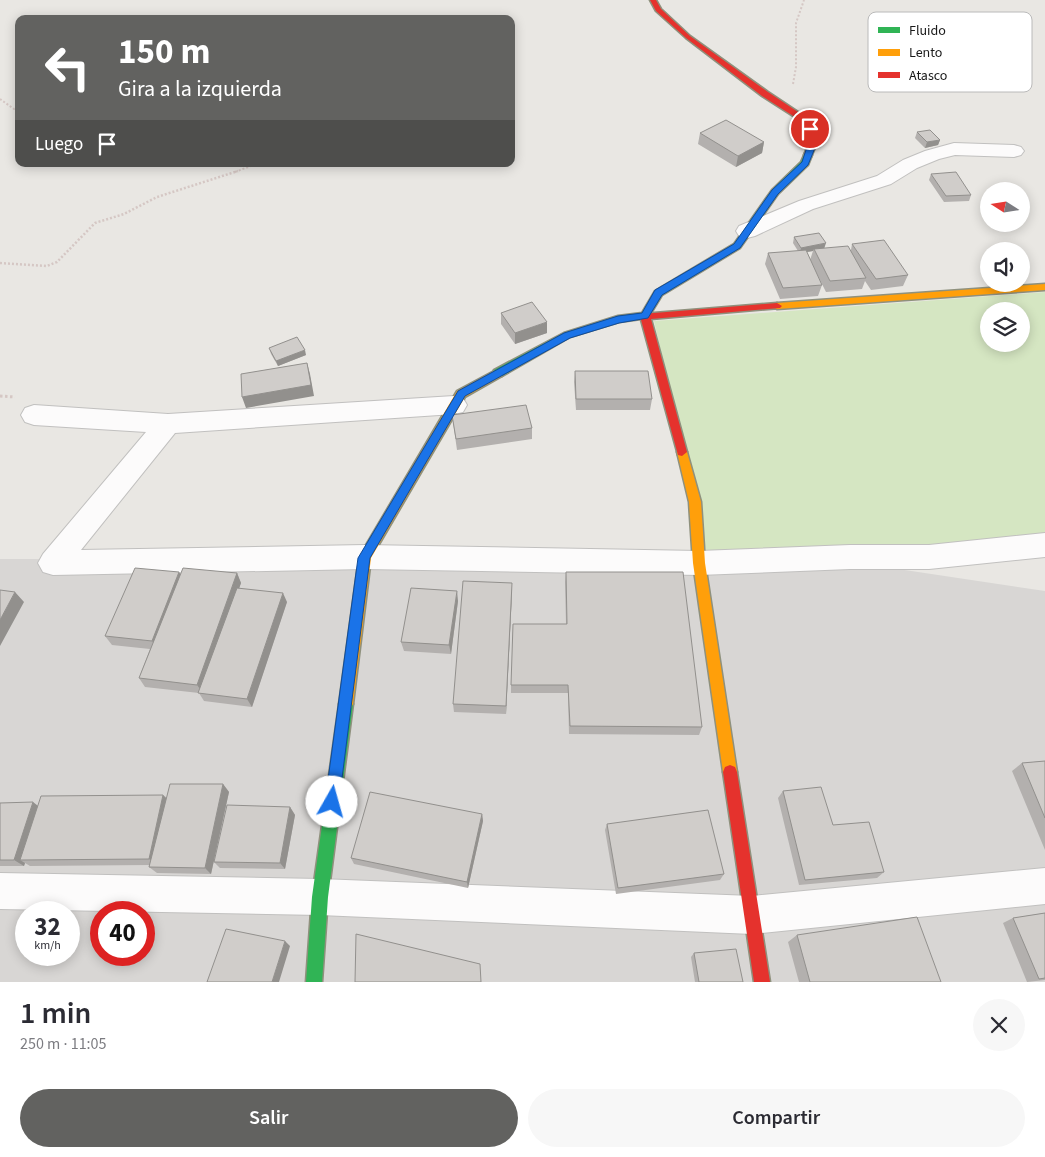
<!DOCTYPE html>
<html lang="es">
<head>
<meta charset="utf-8">
<style>
  body { margin:0; font-family:"Source Sans 3",sans-serif; background:#f7f7f7; color:#2b2b33; height:100vh; display:flex; flex-direction:column; font-size:19px; white-space:nowrap }
  * { box-sizing:border-box; margin:0 }
  p { font-size:16px; color:#7c7c81 }
  .icon { flex:none; width:28px; height:28px; fill:none; stroke:currentColor; stroke-width:2; stroke-linecap:round; stroke-linejoin:round }
  .map { position:relative; height:982px; overflow:hidden }
  .side { display:flex; flex-direction:column; background:#fff; flex:1 }
  .side>* { flex:none }
  .top-card { position:absolute; left:15px; top:15px; width:500px; height:152px; border-radius:10px; box-shadow:0 2px 12px #0003; background:#626260; color:#fff; overflow:hidden }
  .needle { width:32px; rotate:282deg }
  .controls { position:absolute; left:980px; top:182px; display:grid; gap:10px }
  .controls a { display:grid; place-items:center; width:50px; height:50px; border-radius:50%; background:#fff; box-shadow:0 2px 12px #0003; font-size:25px }
  .speed { position:absolute; left:15px; top:901px; display:flex; gap:10px; font-size:25px; font-weight:700; text-align:center }
  .speed>* { display:grid; place-content:center; width:65px; height:65px; border-radius:50%; background:#fff; box-shadow:0 2px 12px #0003; line-height:1 }
  .speed small { font-size:12px; font-weight:400 }
  .speed .limit { border:8px solid #d22; background:#fff; color:#111 }
  .pin { position:absolute; display:grid; place-items:center; width:42px; height:42px; color:#fff; margin:-21px; border:2px solid #fff; border-radius:50%; box-shadow:0 1px 5px #0007 }
  .me { position:absolute; width:55px; margin:-28px; rotate:7deg; stroke-linejoin:round; filter:drop-shadow(0 0 4px #0008) }
  .turn { display:flex; align-items:center; gap:18px; height:105px; padding:0 20px; font-size:22px }
  .turn .icon { width:65px; height:65px; stroke-width:2.5 }
  .turn b { display:block; font-size:35px; line-height:42px }
  .then { display:flex; align-items:center; height:48px; padding:0 20px; background:#0003; gap:10px; font-size:19px }
  .round { display:grid; place-items:center; flex:none; width:52px; height:52px; border-radius:26px; background:#f7f7f7 }
  .overview { display:flex; align-items:center; justify-content:space-between; height:85px; padding:0 20px }
  h1 { font-size:30px; font-weight:600; line-height:38px }
  .primary-button { display:flex; gap:10px; margin-top:auto; padding:10px 20px }
  .primary-button a { flex:1; height:58px; border-radius:30px; background:#626260; color:#fff; font-size:20px; font-weight:600; line-height:58px; text-align:center }
  .primary-button a+a { background:#f7f7f7; color:#2b2b33 }
  .map>svg:first-child { display:block }
  .residential { fill:#d8d6d4; fill-rule:evenodd }
  .grass { fill:#d5e6c2; fill-rule:evenodd }
  .lines { fill:none; stroke-linecap:round; stroke-linejoin:round }
  .street-casing { stroke:#c1c0bf; stroke-width:2 }
  .fast-casing { stroke:#8f917d; stroke-width:3 }
  .slow-casing { stroke:#8f917d; stroke-width:3 }
  .jam-casing { stroke:#8f917d; stroke-width:3 }
  .path-far2 { stroke:#d5c7c4; stroke-width:2; stroke-dasharray:2 2; stroke-linecap:butt }
  .path-far1 { stroke:#d5c7c4; stroke-width:2.5; stroke-dasharray:2 2; stroke-linecap:butt }
  .path { stroke:#d5c7c4; stroke-width:3; stroke-dasharray:2.5 2.5; stroke-linecap:butt }
  .street { fill:#fcfbfb; fill-rule:evenodd }
  .fast { fill:#30b455; fill-rule:evenodd }
  .slow { fill:#ff9f0a; fill-rule:evenodd }
  .jam { fill:#e5322d; fill-rule:evenodd }
  .wall { fill:#b3b0ae }
  .shaded-wall { fill:#92908d }
  .building { fill:#d0cdca; stroke:#92908d }
  .route { fill:#1a73e8; stroke:#114b97 }
  .key { fill:#fff; stroke:#bababa; stroke-width:1 }
  .key-label { font-size:14px; fill:#1a1a1a }
</style>
</head>
<body>
<div class="map">
<svg width="1045" height="982" viewBox="0 0 1045 982">
  <rect width="100%" height="100%" fill="#e9e7e3"/>
  <path class="residential" d="M0,559L838,560L1045,591V982H0ZM26,912H69V955H26ZM101,912H144V955H101Z"/>
  <path class="grass" d="M1045,292V533L917,549L828,545L707,555L654,321ZM989,311H1021V344H989Z"/>
  <g class="lines">
    <g class="street-casing">
      <path id="street" d="M954,143L1014,145L1021,147L1024,151L1021,155L1014,157L955,155L939,159L917,168L891,184L813,209L755,236L747,238L739,236L736,231L739,226L799,201L877,176L903,160L925,151Z
        M454,396L463,398L467,405L463,412L454,414L175,433L81,550L365,545L699,551L850,545H929L1045,533V557L929,569H850L699,575L365,569L53,575L43,572L38,563L43,554L146,432L34,425L25,422L21,415L25,408L34,405L168,414Z
        M1045,868V904L752,934L320,915L0,909V873L320,879L752,896Z"/>
    </g>
    <g class="fast-casing">
      <path id="fast" d="M805,153L812,155L808,165L778,194L740,248L662,295L648,318L619,322L570,337L502,376H494L493,373L494,370L564,333L618,316L642,313L655,291L734,244L772,190L801,162Z
        M346,698L351,700L353,704L328,897L322,982H306L312,897L339,704L341,700Z"/>
    </g>
    <g class="slow-casing">
      <path id="slow" d="M1045,284V290L777,309L772,306L777,303Z
        M498,369L502,370L503,373L502,376L465,397L371,558L353,704L351,708L346,710L341,708L339,704L359,557L457,391Z
        M682,448L687,452L701,502L705,563L737,772L735,777L730,779L725,777L723,772L693,563L689,502L677,452Z"/>
    </g>
    <g class="jam-casing">
      <path id="jam" d="M650,0H656L661,9L690,36L768,92L807,118L819,138L811,157L804,155L811,138L801,121L762,96L686,38L656,11Z
        M777,303L782,306L780,308L651,319L687,452L682,456L678,455L640,316L642,314Z
        M730,765L735,767L737,772L770,982H754L723,772L725,767Z"/>
    </g>
    <path class="path-far2" d="M793,84L796,67V23L804,0
      M0,99L14,109L19,108
      M235,172L256,164"/>
    <path class="path-far1" d="M0,263L47,266L57,262L95,223L124,214L157,197L238,171"/>
    <path class="path" d="M0,396L15,397"/>
    <use href="#street" class="street"/>
    <use href="#fast" class="fast"/>
    <use href="#slow" class="slow"/>
    <use href="#jam" class="jam"/>
  </g>
  <path class="wall" d="M917,132L940,140L938,145L925,148L915,138Z
    M700,133L764,142L762,153L736,167L698,144Z
    M931,174L971,195L969,201L944,202L929,180Z
    M794,237L825,248L851,250L852,244L908,275L903,286L871,290L865,281L862,289L826,292L810,260L813,251L807,252L822,285L818,296L780,299L765,264L768,253L798,251L793,243Z
    M501,313L547,333L515,344L501,324Z
    M269,348L306,355L278,366L271,354Z
    M575,371L652,399L650,410H576L574,382Z
    M452,415L532,428V439L457,450Z
    M566,572L702,727L699,735L569,734L568,693H511V685L566,624L565,582Z
    M237,573L241,583L239,588L287,602L252,707L204,701L199,693L145,687L139,678L150,649L112,645L105,636L181,574Z
    M512,592L506,714L454,712L453,704Z
    M458,601L451,654L404,651L401,642Z
    M1045,761V850L1012,771L1022,763Z
    M223,784L229,792L211,874L157,873L149,867L150,865L30,866L25,863L24,866H0V803L38,806L163,795L167,798Z
    M783,791L833,825L884,872L877,878L799,885L778,798Z
    M290,807L295,815L285,869L220,868L214,862Z
    M482,814L483,821L468,888L354,864L351,858Z
    M607,824L724,874L720,880L616,894L605,830Z
    M1045,913V980L1027,982L1003,923L1013,918Z
    M797,935L941,982H799L788,942Z
    M694,953L743,982H695L691,957Z"/>
  <path class="shaded-wall" d="M940,140L938,145L925,148L927,142Z
    M764,142L762,153L736,167L738,156Z
    M826,243L824,249H814L813,251L800,253L801,248Z
    M547,322V333L515,344V333Z
    M305,350L306,355L278,366L276,361Z
    M307,363L310,374L314,396L246,408L242,397Z
    M179,572L185,582L158,650L152,641Z
    M237,573L241,583L203,693L197,685Z
    M512,583V592L506,714V706Z
    M457,591L458,601L451,654L449,645Z
    M15,592L24,602L0,646V620Z
    M283,593L287,602L252,707L247,699Z
    M223,784L229,792L211,874L205,868Z
    M163,795L170,802L156,865L149,859Z
    M33,802L42,809L20,860L25,863L24,866L14,860Z
    M290,807L295,815L285,869L280,863Z
    M482,814L483,821L468,888L467,882Z
    M285,941L290,946L279,982H272Z"/>
  <path class="building" d="M726,120L764,142L738,156L700,133Z
    M930,130L940,140L927,142L917,132Z
    M956,172L971,195L946,196L931,174Z
    M819,233L826,243L801,248L794,237Z
    M884,240L908,275L876,279L852,244Z
    M848,246L866,278L830,281L814,249Z
    M806,250L822,285L783,288L768,253Z
    M532,302L547,322L515,333L501,313Z
    M297,337L305,350L276,361L269,348Z
    M307,363L311,385L242,397L241,374Z
    M575,371H648L652,399H576Z
    M526,405L532,428L456,439L452,415Z
    M135,568L179,572L152,641L105,636Z
    M183,568L237,573L197,685L139,678Z
    M566,572H683L702,727L570,726L568,685H511L513,624H567Z
    M463,581L512,583L506,706L453,704Z
    M237,588L283,593L247,699L198,693Z
    M411,588L457,591L449,645L401,642Z
    M0,590L15,592L0,620Z
    M1045,761V818L1022,763Z
    M170,784H223L205,868L149,867Z
    M821,787L833,825L869,822L884,872L805,880L783,791Z
    M370,792L482,814L467,882L351,858Z
    M163,795L149,859L20,860L41,796Z
    M33,802L14,860H0V803Z
    M227,805L290,807L280,863L214,862Z
    M708,810L724,874L618,888L607,824Z
    M1045,913V978L1039,979L1013,918Z
    M917,917L941,982H810L797,935Z
    M226,929L285,941L272,982H207Z
    M356,934L480,964L481,982H355Z
    M736,949L743,982H699L694,953Z"/>
  <path class="route" d="M807,127H812L819,138L808,165L778,194L740,248L662,295L648,318L619,323L570,338L465,396L370,558L339,802L337,808L332,810L327,808L325,802L358,558L458,391L564,333L618,316L642,313L655,290L734,244L772,190L802,162L810,138L806,129Z"/>
  <rect x="868" y="12" width="164" height="80" rx="8" class="key"/>
  <rect x="878" y="27" width="22" height="6" fill="#30b455"/>
  <rect x="878" y="49" width="22" height="7" fill="#ff9f0a"/>
  <rect x="878" y="72" width="22" height="6" fill="#e5322d"/>
  <g class="key-label">
    <text x="909" y="35">Fluido</text>
    <text x="909" y="57">Lento</text>
    <text x="909" y="80">Atasco</text>
  </g>
</svg>
<div class="controls">
<a><svg class="needle" viewBox="-14 -14 28 28"><path d="M0-13l5 13h-10z" fill="#e53935"/><path d="M0 13l5-13h-10z" fill="#7c7c81"/></svg></a>
<a><svg class="icon" aria-label="sound" viewBox="0 0 24 24"><path d="M4 9h4l5-4v14l-5-4H4zM17 9q2 3 0 6"/></svg></a>
<a><svg class="icon" aria-label="layers" viewBox="0 0 24 24"><path d="M12 4l9 5-9 5-9-5zM3 14l9 5 9-5"/></svg></a>
</div>
<div class="speed"><div>32<small>km/h</small></div><div class="limit">40</div></div>
<div class="pin" style="left:810px;top:129px;background:#d93025"><svg class="icon" aria-label="arrive" viewBox="0 0 24 24"><path d="M6 21V4h12l-3 4 3 4H6"/></svg></div>
<svg class="me" style="left:332px;top:802px" viewBox="-20 -20 40 40"><circle r="19" fill="#fff"/><path d="M0-13L10 11 0 6-10 11z" fill="#1a73e8"/></svg>
<div class="top-card">
<div class="turn"><svg class="icon" aria-label="left" viewBox="0 0 24 24"><path d="M17 20v-9H6M10 6l-5 5 5 5"/></svg><div><b>150 m</b>Gira a la izquierda</div></div>
<div class="then">Luego<svg class="icon" aria-label="arrive" viewBox="0 0 24 24"><path d="M6 21V4h12l-3 4 3 4H6"/></svg></div>
</div>
</div>
<section class="side">
<div class="overview"><div><h1>1 min</h1><p>250 m · 11:05</p></div><a class="round"><svg class="icon" aria-label="close" viewBox="0 0 24 24"><path d="M6 6l12 12M18 6L6 18"/></svg></a></div>
<div class="primary-button"><a>Salir</a><a>Compartir</a></div>
</section>
</body>
</html>
